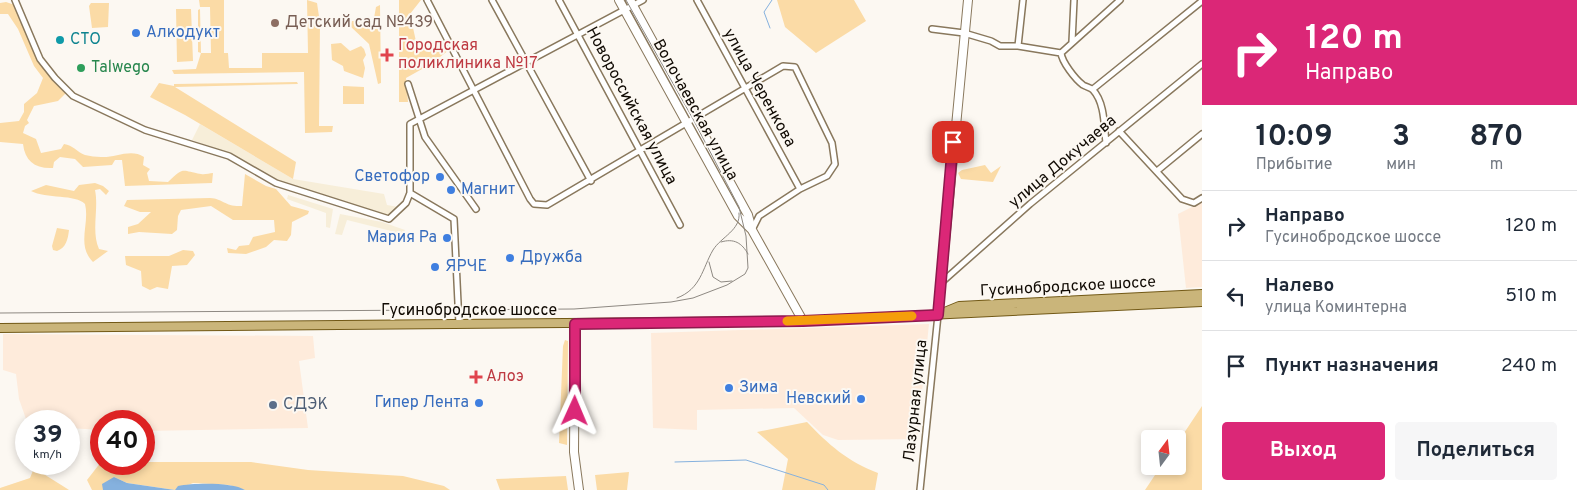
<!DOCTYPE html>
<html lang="ru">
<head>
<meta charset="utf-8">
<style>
  body { margin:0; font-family:Overpass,sans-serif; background:#f6f6f7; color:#1f2937; height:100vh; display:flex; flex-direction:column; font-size:19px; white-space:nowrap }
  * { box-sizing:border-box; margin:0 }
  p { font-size:16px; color:#747a83 }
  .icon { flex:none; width:28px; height:28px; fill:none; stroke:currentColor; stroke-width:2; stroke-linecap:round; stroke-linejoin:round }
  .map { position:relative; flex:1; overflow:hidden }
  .drawer { display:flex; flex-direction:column; background:#fff; width:375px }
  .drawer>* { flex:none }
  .banner { background:#db2777; color:#fff; overflow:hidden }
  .needle { width:32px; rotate:15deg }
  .fabs { position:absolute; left:1141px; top:430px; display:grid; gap:10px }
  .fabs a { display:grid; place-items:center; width:45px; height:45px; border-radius:5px; background:#fff; box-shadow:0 2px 8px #0003; font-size:25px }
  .speed { position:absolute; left:15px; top:410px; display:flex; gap:10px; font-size:25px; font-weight:700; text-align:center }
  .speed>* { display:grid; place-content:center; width:65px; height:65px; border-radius:50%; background:#fff; box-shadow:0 2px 8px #0003; line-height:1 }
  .speed small { font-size:12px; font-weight:400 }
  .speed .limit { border:8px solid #d22; background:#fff; color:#111 }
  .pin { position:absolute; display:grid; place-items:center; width:42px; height:42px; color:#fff; margin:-21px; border-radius:10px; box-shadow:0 2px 8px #0006 }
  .me { position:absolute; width:55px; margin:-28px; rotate:1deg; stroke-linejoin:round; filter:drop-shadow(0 0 4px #0008) }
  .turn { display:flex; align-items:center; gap:18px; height:105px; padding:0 20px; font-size:22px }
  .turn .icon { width:65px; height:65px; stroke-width:2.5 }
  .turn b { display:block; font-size:35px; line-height:42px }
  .eta { display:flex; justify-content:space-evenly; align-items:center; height:85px; text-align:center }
  .eta b { font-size:30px; font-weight:700; line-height:35px }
  .button { display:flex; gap:10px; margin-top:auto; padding:10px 20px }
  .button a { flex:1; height:58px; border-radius:5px; background:#db2777; color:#fff; font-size:20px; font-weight:700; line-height:58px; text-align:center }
  .button a+a { background:#f6f6f7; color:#1f2937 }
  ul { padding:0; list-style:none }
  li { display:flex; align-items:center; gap:15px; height:70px; padding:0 20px; border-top:1px solid #e0e1e3 }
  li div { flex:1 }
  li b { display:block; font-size:19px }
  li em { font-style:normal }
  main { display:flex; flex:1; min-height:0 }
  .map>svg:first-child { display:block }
  .commercial { fill:#feebdb }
  .industrial { fill:#f7eed9 }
  .green { fill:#fbdba6 }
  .water { fill:#85b1de }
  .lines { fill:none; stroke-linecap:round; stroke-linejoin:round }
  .stream { stroke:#85b1de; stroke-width:1 }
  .street-casing { stroke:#89785d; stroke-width:8 }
  .secondary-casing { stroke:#89785d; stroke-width:10 }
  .primary-casing { stroke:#725916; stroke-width:10 }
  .street { stroke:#fff; stroke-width:5 }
  .secondary { stroke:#fff; stroke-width:8 }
  .primary { stroke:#cab57a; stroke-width:8 }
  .tram { stroke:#8e8982; stroke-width:1 }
  .route-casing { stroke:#8e194d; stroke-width:12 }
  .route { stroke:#db2777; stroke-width:9 }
  .slow { stroke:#f59e0b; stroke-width:9 }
  .education-dot { fill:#8d6e63; stroke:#fcf8f2; stroke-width:2 }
  .shop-dot { fill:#3f7fe0; stroke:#fcf8f2; stroke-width:2 }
  .culture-dot { fill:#0f9aa8; stroke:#fcf8f2; stroke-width:2 }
  .health-dot { fill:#e0444e; stroke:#fcf8f2; stroke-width:2 }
  .leisure-dot { fill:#2e9e5b; stroke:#fcf8f2; stroke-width:2 }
  .service-dot { fill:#5c6f8a; stroke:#fcf8f2; stroke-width:2 }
  .labels { text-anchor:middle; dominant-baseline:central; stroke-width:4; stroke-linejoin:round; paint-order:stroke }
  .education-label { font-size:16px; fill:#785e54; stroke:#fcf8f2; text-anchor:start }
  .shop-label { font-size:16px; fill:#366cbe; stroke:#fcf8f2; text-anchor:start }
  .culture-label { font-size:16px; fill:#0d838f; stroke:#fcf8f2; text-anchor:start }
  .health-label { font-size:16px; fill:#be3a42; stroke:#fcf8f2; text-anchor:start }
  .leisure-label { font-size:16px; fill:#27864d; stroke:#fcf8f2; text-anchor:start }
  .street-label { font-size:16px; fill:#100a03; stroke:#fcf8f2 }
  .service-label { font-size:16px; fill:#4e5e75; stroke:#fcf8f2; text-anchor:start }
</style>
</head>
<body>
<main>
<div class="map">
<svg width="1202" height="490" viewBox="0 0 1202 490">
  <rect width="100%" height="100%" fill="#fcf8f2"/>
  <path class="commercial" d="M1202,202V287L1186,288L1178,214Z
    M929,324L917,439L838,440L823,435L794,408L697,410V430L653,428L651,333Z
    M3,334L313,336L315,358L299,361L308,428L144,431V421H101V430L69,428V421H29L26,419L19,399L16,374L3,370Z"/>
  <path class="industrial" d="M200,124L293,179L384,194L387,205L399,207L389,217L284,184L232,154L192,140Z
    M288,195L333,209L330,228L326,227V213L287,199Z
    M340,214L382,222L405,230L403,234L347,220L342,235L335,234Z"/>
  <path class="green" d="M199,0H224V53H228L229,68H262V53H308L307,0L317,3L320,23L319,126H333L332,132L305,133L304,72L174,74L172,70L196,69L201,53L198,52V10L200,9L201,53H211L210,7H200Z
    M399,0H421L410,14L417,46L423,49L436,45L449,50L431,64L406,78L408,102H399Z
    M777,0H854L866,21L816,53L785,27Z
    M6,2L15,5L35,53L66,93L58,101L34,106L27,120L29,123L25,126L23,133L36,139L41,153L61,149L64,144C73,145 77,152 85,155C90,156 96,157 101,157C115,158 131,148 144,157L143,165L150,169L147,173L149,181L168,182C185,166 181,171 201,174C205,175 209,173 213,173L212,183L125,186L122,160H115L112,165L83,167L75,159L60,157L54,162L53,168C35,169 25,161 23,144L0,142V123L19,121L24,112V104L37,93L43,78L34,66L18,29L8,14H0V3Z
    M91,3H109L108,27L92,28L89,6Z
    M380,5L381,83L378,84L369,44L350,26L352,21L370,22L374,18L376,7Z
    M176,9H191L193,61L177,62Z
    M341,43L350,51L361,46L364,49L366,55L363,60L365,68L363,78L344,71L343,66L332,60L331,44Z
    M297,82L298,84L175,87L296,162L293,179L185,115L150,97L159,83L174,86V84Z
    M343,86L364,87V104H343Z
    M985,165L991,173L1001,166L993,182L961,179L958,173L962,170Z
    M245,174L266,186L276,189L291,206L309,211L308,214L292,222L291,235L287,241L274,240L266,247L246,254L228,253L227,248L236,250L239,246L249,245L253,237L275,232L274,220H233L211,206L181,210L178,216L177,230L172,234L139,232L128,234V227L138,224L151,212H140L124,206L127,200L210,198C224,199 225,207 242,206Z
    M95,183L103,186L109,191L106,195L100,189L95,190C99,209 91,231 99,249L108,251L93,262C76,245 90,224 85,204C76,194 46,199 31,191L46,185L74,191L79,185Z
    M57,228L69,230C68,239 66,248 57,251L53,250L52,246Z
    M183,250L193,251L195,255L187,265L172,266L168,289L157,287L150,290L142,286L141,271L126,265L125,256H169Z
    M565,340L568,341L567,445L559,443L563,346Z
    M1202,406V490H1145L1161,466H1178V442Z
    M807,422C828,444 848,462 878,473L875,490H782L788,459L757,432Z
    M101,462H251L308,470L403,476L444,486L450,490H245L229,485L193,483L175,490L127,483L114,477L103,487V490H92L87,480Z
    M34,468L66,488L69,490H0V488L30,478Z
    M629,472L627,490H597L595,475Z
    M566,476L568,490H500L496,479Z"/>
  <path class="water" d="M114,477L127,483L175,490L178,486C193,483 233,482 245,490H103L102,484Z"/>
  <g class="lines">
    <path class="stream" d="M770,28L764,12L772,0
      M675,462L746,460L824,485L828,490"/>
    <g class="street-casing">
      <path id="street" d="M15,0L40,59L55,78L73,96L145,130L229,156L276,183L389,219L406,203L410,193L454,219L459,324
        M427,0L530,199L534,204L547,205L783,66L795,67L832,143L835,164L827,176L800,189L759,216L752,230
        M492,0L591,181
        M559,0L680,225
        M697,0L800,189
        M932,29L964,33L991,41L1000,46H1018L1061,53C1062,62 1075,79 1083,85C1086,87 1090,87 1093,90C1105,103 1104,126 1106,143
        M1072,42L1074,0
        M1018,46L1023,0
        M1061,53L1120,0
        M408,84L425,137L476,209
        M1093,89L1202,1
        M1119,131L1182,199L1194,203L1202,198
        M1157,171L1202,134
        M410,193V124L643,0
        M942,282L1030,204L1202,64
        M920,490L938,315"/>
    </g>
    <g class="secondary-casing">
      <path id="secondary" d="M619,0L738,216L751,229
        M630,0L748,215L752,230L803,321
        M938,315L968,0
        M575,324L574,452L579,490"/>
    </g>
    <g class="primary-casing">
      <path id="primary" d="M942,313L959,306L1202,294
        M0,328L803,321L1202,302"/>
    </g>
    <use href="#street" class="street"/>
    <use href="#secondary" class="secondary"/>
    <use href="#primary" class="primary"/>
    <path class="tram" d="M721,242C734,238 742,243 748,254
      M709,262L713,277L721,282L732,281
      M677,298C701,289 702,269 713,250C721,237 741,230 739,213
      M0,313L574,309L671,302L693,298L727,285L745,274L748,268L746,236L739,207L693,119L626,0"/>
  </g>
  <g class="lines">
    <g class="route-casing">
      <path id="route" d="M575,411V324L803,321L938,315L953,142"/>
    </g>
    <use href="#route" class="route"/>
    <path class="slow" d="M787,321L912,316"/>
  </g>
  <circle class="education-dot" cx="275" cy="23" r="5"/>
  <g class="shop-dot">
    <circle cx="136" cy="33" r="5"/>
    <circle cx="440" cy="177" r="5"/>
    <circle cx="451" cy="190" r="5"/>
    <circle cx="447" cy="238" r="5"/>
    <circle cx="510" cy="258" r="5"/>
    <circle cx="435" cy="267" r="5"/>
    <circle cx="729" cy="388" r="5"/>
    <circle cx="861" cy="399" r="5"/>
    <circle cx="479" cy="403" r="5"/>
  </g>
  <circle class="culture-dot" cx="60" cy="40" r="5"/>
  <g class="health-dot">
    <path d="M384.5 47.5h5v5h5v5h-5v5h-5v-5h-5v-5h5z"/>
    <path d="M473.5 369.5h5v5h5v5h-5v5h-5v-5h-5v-5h5z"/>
  </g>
  <circle class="leisure-dot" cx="81" cy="68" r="5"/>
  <circle class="service-dot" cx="273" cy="405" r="5"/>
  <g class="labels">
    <g class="education-label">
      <text x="285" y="23">Детский сад №439</text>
    </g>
    <g class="shop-label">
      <text x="146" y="33">Алкодукт</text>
      <text x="430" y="177" text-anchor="end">Светофор</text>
      <text x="461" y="190">Магнит</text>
      <text x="437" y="238" text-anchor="end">Мария Ра</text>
      <text x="520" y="258">Дружба</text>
      <text x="445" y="267">ЯРЧЕ</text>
      <text x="739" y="388">Зима</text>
      <text x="851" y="399" text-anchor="end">Невский</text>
      <text x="469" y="403" text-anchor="end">Гипер Лента</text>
    </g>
    <g class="culture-label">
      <text x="70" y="40">СТО</text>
    </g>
    <g class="health-label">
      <text x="398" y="46">Городская<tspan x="398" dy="18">поликлиника №17</tspan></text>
      <text x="486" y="377">Алоэ</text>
    </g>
    <g class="leisure-label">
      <text x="91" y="68">Talwego</text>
    </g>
    <g class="street-label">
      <text transform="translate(759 88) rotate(61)">улица Черенкова</text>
      <text transform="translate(631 106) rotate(62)">Новороссийская улица</text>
      <text transform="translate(695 110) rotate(61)">Волочаевская улица</text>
      <text transform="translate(1063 162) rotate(-40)">улица Докучаева</text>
      <text transform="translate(1068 287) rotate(-3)">Гусинобродское шоссе</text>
      <text x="469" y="311">Гусинобродское шоссе</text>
      <text transform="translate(916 401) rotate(-84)">Лазурная улица</text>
    </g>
    <g class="service-label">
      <text x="283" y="405">СДЭК</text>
    </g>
  </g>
</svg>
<div class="fabs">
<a><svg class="needle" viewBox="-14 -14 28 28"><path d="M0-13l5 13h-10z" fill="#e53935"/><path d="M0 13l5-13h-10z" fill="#747a83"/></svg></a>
</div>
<div class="speed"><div>39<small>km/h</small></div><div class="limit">40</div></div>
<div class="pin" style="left:953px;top:142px;background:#d93025"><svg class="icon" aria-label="arrive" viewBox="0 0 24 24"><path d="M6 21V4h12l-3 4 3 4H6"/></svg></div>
<svg class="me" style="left:575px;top:411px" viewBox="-20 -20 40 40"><path d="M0-17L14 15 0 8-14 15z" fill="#db2777" stroke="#fff" stroke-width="4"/></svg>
</div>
<section class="drawer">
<div class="banner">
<div class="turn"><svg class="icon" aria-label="right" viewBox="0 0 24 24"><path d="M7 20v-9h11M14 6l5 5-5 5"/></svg><div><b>120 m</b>Направо</div></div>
</div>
<div class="eta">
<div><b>10:09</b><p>Прибытие</p></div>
<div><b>3</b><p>мин</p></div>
<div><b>870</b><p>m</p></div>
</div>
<ul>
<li><svg class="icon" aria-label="right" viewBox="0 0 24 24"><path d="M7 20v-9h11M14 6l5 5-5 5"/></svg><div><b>Направо</b><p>Гусинобродское шоссе</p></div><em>120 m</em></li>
<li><svg class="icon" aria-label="left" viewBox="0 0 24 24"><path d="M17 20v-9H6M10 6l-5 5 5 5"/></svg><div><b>Налево</b><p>улица Коминтерна</p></div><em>510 m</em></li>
<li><svg class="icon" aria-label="arrive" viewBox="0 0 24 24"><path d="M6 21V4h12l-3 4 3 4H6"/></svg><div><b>Пункт назначения</b></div><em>240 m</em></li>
</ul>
<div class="button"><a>Выход</a><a>Поделиться</a></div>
</section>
</main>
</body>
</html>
